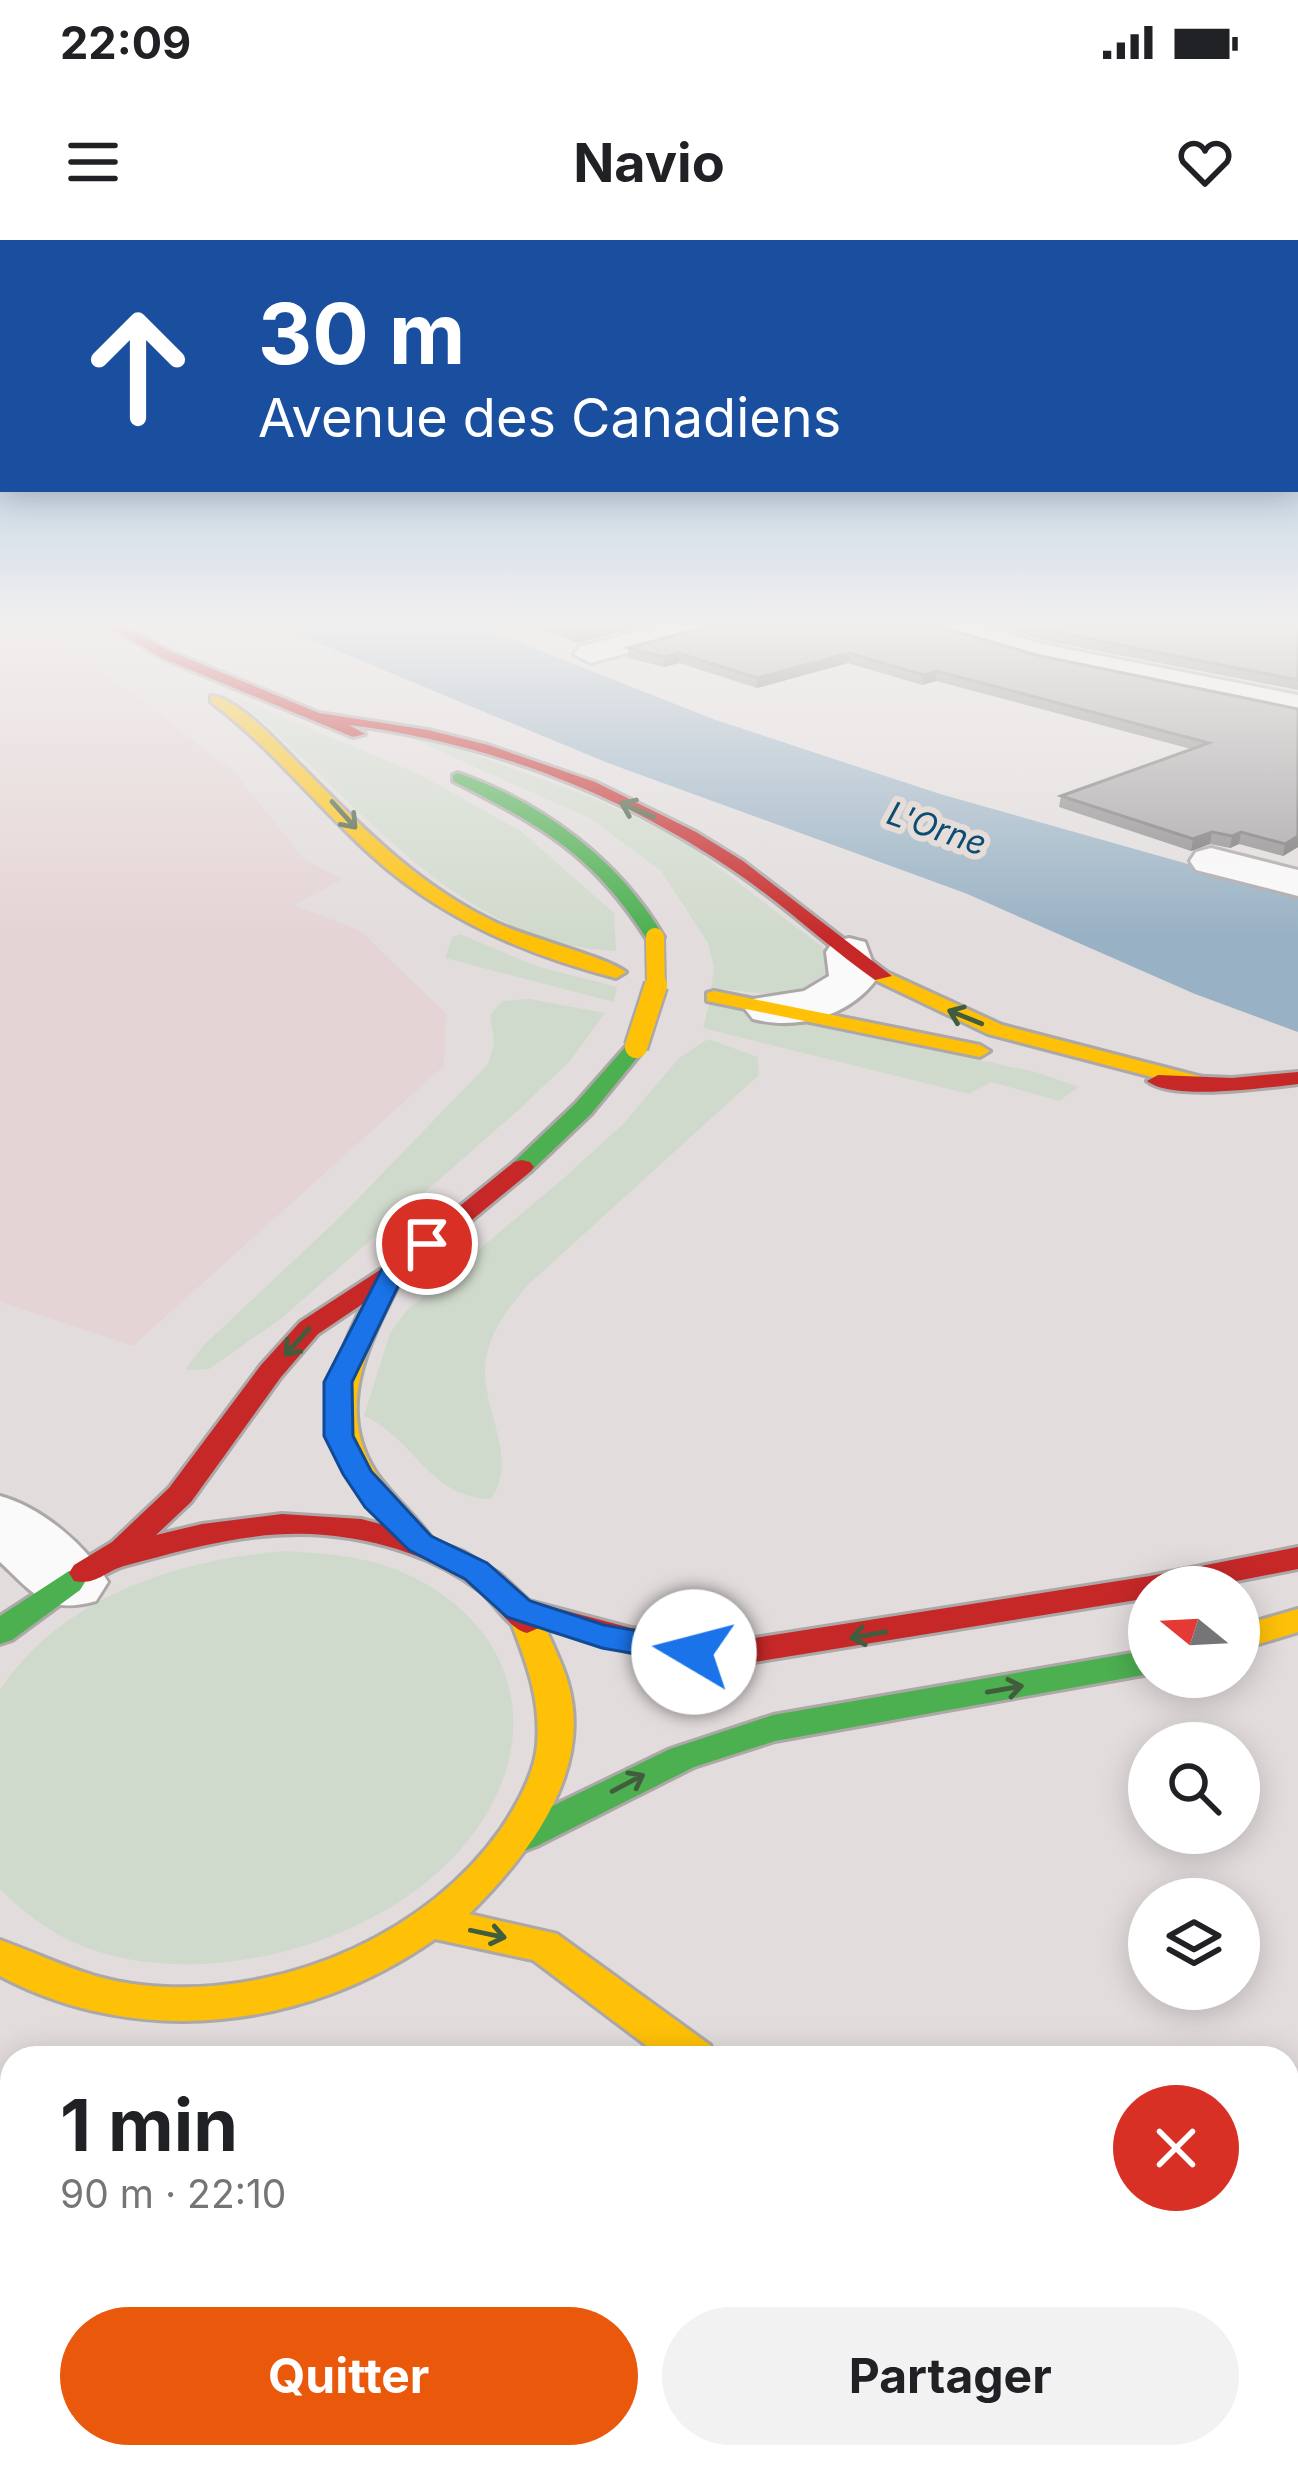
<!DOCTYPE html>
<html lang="fr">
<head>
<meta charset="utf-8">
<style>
  body { margin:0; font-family:Inter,sans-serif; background:#f2f2f2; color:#202124; height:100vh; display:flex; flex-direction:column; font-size:45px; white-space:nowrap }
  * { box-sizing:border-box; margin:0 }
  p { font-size:39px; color:#757577 }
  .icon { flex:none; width:66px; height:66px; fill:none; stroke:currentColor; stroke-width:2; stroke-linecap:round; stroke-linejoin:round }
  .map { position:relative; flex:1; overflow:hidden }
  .drawer { position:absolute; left:0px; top:1806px; width:1299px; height:423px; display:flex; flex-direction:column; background:#fff; border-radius:36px 36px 0 0; box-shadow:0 6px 30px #0003 }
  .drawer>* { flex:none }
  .top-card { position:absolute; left:0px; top:0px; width:1299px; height:252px; box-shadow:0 6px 30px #0003; background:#1a4fa0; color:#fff; overflow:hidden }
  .needle { width:78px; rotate:288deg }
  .fabs { position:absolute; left:1128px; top:1326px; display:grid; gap:24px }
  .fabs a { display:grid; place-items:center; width:132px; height:132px; border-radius:50%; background:#fff; box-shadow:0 6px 30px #0003; font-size:60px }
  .pin { position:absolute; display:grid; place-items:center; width:102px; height:102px; color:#fff; margin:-51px; border:6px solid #fff; border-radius:50%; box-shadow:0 3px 12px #0007 }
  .me { position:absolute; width:132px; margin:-66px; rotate:278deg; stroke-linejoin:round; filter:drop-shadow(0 0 9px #0008) }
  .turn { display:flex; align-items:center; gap:42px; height:252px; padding:0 60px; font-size:54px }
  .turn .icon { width:156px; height:156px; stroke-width:2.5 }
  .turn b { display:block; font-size:84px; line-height:102px }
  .round { display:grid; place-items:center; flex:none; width:126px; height:126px; border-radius:63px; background:#f2f2f2 }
  .overview { display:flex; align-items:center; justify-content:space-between; height:204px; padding:0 60px }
  h1 { font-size:72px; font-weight:700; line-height:90px }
  .primary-button { display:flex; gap:24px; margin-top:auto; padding:24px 60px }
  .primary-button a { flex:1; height:138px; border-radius:72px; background:#ea580c; color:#fff; font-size:48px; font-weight:700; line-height:138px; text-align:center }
  .primary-button a+a { background:#f2f2f2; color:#202124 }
  .status { display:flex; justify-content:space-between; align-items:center; height:84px; padding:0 60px; background:#fff; direction:ltr }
  .status svg { height:33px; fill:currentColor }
  header { display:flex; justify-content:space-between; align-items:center; height:156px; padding:0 60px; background:#fff; font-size:54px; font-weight:700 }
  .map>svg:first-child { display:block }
  .industrial { fill:#e5d4d5 }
  .green { fill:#d0dacc }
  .water { fill:#98b1c4 }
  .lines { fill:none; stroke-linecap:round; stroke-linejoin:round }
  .street-casing { stroke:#aca8a7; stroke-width:6 }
  .fast-casing { stroke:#aca8a7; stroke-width:6 }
  .slow-casing { stroke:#aca8a7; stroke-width:6 }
  .jam-casing { stroke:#aca8a7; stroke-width:6 }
  .street { fill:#fbfafa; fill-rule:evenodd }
  .fast { fill:#4caf50; fill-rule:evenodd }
  .slow { fill:#ffc107; fill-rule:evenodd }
  .jam { fill:#c62828; fill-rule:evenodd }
  .slow-bridge-far1-casing { stroke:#aca8a7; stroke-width:22; stroke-linecap:butt }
  .slow-bridge-casing { stroke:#aca8a7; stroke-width:27; stroke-linecap:butt }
  .slow-bridge-far1 { stroke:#ffc107; stroke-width:18 }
  .slow-bridge { stroke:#ffc107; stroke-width:22 }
  .wall { fill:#8e8b8c }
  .shaded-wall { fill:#747172 }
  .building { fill:#a5a2a3; stroke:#747172; stroke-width:3 }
  .oneway { stroke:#425c3e }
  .route { fill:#1a73e8; stroke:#114b97; stroke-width:3 }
  .labels { text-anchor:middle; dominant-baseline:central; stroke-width:12; stroke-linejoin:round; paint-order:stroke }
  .far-water-label { font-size:33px; font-style:italic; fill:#0b4d74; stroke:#e6dcd8 }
</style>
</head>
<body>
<div class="status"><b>22:09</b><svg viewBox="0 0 49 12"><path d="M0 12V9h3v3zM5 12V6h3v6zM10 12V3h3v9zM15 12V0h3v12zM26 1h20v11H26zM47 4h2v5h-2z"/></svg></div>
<header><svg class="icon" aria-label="menu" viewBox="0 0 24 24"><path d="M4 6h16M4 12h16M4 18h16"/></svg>Navio<svg class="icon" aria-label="heart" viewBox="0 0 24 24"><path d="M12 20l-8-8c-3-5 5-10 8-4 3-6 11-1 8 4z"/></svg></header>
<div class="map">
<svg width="1298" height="2228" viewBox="0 0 1298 2228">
  <rect width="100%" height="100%" fill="#e2dddc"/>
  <path class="industrial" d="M0,385H43L233,531L305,620L343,639L294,665L361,691L446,774L444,826L133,1106L0,1062Z"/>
  <path class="green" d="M232,456L421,535L522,592L614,673L616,711C452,704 351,549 232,456Z
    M388,488L410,491L593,558L683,600L825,709L836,737L806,758L711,748L714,727L708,703L661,631L591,579Z
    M460,694L536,726L617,747L614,762L445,718L452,697Z
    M530,759L605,773L570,821L522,867L282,1078L209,1129L185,1130L203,1106L342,975L488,824L494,803L490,775L502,761Z
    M709,764L1036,832L1079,847L1059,861L991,842L969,854L703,788Z
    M708,799L758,817L759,835L528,1045C509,1068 491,1089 486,1119C478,1165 521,1217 491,1259C429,1258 414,1198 364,1176L390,1093L406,1071L566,936L623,884L679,818Z
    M285,1311C318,1313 352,1315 384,1325C511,1369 554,1489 470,1598C389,1704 196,1758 73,1702C45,1689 22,1671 0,1649V1450C62,1356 179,1319 285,1311Z
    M1298,1880V2228H308L316,2217H1287V1881Z"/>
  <path class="water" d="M275,385H475L713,479L940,554L1298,655V792L1195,754L965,653L608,523Z"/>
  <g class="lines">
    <g class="street-casing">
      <path id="street" d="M662,385H714L710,391L590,423L574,414L579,407Z
        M931,385H980L1041,404L1298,455V475L1036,421L935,391Z
        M1211,608L1298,630V656L1196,630L1190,621L1196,612Z
        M849,698L865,702L878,737C851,776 798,791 753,779L745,769L753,759L804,751L829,736L826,712L833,702Z
        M0,1256C41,1267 86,1305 108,1342L96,1361C47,1375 34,1354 0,1322Z"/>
    </g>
    <g class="fast-casing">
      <path id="fast" d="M458,533C543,563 619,620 664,697L662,701H648C594,615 542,586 453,541V535Z
        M636,801L646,807L591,874L530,932H514L510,927L514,922L575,864L629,803Z
        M69,1331L80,1334L85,1342L80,1350L12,1400L0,1404V1376Z
        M1149,1410V1434L775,1501L694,1527L537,1606L524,1611L511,1606L506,1596L511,1586L670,1509L773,1475Z"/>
    </g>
    <g class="slow-casing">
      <path id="slow" d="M211,456C235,456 280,504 297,522C359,584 416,645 497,683C529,698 604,716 626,732L616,738C526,715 440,678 371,615C316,565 271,507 211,462Z
        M882,730L1002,785L1206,838L1209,843L1198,849L988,794L875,740L872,736Z
        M714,751L980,805L990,811L980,817L707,761V753Z
        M390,1028L403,1036C372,1097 333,1165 375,1231C392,1257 418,1277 435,1303L431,1310H409C309,1199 310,1167 377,1036Z
        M1298,1369V1392L1239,1410V1386Z
        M527,1371L538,1374L543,1382C551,1402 562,1422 568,1443C594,1532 527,1617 469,1674L557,1694L710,1805L716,1818H663L533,1720L435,1699C307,1789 140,1810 0,1736V1700C63,1723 95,1744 166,1747C291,1752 428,1693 501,1589C517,1565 534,1535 537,1506C541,1460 527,1424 511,1382L516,1374Z"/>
    </g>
    <g class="jam-casing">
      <path id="jam" d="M106,385H122L172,412L319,473L428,490L488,505L595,542L696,592L743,621L892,736L875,740C825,705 780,661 728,627C615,551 485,502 349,485L365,494L353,497L162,418Z
        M1298,832V844C1264,848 1172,861 1147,841L1158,835L1232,838Z
        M522,920L530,922L534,927L530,932L404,1036L318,1094L281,1137L191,1262L156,1295L202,1284L282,1274L361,1279L412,1292L464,1312L500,1334L529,1361L631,1388L748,1399L1150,1336L1298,1307V1329L1206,1347H1149V1358L748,1423L631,1412L541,1387L527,1393C508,1388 496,1364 480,1351C436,1317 379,1300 325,1295C255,1289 191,1308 124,1326C106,1331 95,1346 74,1341L69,1333L74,1325L112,1302L169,1248L261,1125L300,1082L386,1026L514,922Z
        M1206,2217H1266L1271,2228H1211Z"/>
    </g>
    <use href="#street" class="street"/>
    <use href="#fast" class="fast"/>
    <use href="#slow" class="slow"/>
    <use href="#jam" class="jam"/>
    <g class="slow-bridge-far1-casing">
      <path id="slow-bridge-far1" d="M655,697L656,748"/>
    </g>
    <g class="slow-bridge-casing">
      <path id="slow-bridge" d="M636,807L656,745"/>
    </g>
    <use href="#slow-bridge-far1" class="slow-bridge-far1"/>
    <use href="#slow-bridge" class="slow-bridge"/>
  </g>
  <path class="wall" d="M533,385H643L577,403Z
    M997,385H1298V450L1042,400Z
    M628,408L1036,415L1298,469V607L1283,616L1239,604L1230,608L1210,604L1191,611L1059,567L1061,556L1191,509L936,441L922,445L848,423L757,448L679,423L664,427L628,418Z"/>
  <path class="shaded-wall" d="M607,385H643L577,403V393Z
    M679,413V423L664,427V417Z
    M849,413L848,423L757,448V438Z
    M937,431L936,441L922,445L923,435Z
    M1212,592L1210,604L1191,611L1193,599Z
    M1241,592L1239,604L1230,608L1232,596Z
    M1298,596V607L1283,616L1285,604Z"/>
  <path class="building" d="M557,385H607L577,393Z
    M934,385L1036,415L1298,469V596L1285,604L1241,592L1232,596L1212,592L1193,599L1061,556L1209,503L937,431L923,435L849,413L757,438L679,413L664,417L628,408L712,385Z
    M1028,385H1298V440L1043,390Z"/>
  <defs><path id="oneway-shaft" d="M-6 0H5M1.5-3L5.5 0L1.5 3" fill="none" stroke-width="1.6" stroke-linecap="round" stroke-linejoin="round" transform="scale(3)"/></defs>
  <g class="oneway">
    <use href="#oneway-shaft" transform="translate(637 570) rotate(-157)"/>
    <use href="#oneway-shaft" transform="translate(344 575) rotate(48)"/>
    <use href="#oneway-shaft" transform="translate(965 777) rotate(-158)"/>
    <use href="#oneway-shaft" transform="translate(297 1102) rotate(132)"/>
    <use href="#oneway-shaft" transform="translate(868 1395) rotate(170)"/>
    <use href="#oneway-shaft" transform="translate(1005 1449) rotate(-10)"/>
    <use href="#oneway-shaft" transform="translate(628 1543) rotate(-28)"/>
    <use href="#oneway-shaft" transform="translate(488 1694) rotate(12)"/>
  </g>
  <linearGradient id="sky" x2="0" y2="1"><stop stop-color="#88b3da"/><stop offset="0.55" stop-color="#f2f0ef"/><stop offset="1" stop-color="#f2f0ef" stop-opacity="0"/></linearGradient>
  <rect width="1298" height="697" fill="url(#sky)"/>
  <path class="route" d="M427,997L440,1004L402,1038L352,1142L353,1196L371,1231L431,1296L487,1323L530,1361L604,1385L706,1403L711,1412L706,1420L694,1424L602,1408L507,1377L465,1339L409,1310L365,1267L343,1234L324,1196V1142L382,1029Z"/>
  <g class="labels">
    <g class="far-water-label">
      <text transform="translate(937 588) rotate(19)">L'Orne</text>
    </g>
  </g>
</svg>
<div class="fabs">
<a><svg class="needle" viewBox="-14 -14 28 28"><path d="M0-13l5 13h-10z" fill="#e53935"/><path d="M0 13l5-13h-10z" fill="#757577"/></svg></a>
<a><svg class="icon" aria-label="search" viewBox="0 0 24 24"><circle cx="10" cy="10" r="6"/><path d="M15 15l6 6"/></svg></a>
<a><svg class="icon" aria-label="layers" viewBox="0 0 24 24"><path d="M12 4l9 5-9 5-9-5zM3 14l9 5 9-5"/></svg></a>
</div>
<div class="pin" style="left:427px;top:1004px;background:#d93025"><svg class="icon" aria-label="arrive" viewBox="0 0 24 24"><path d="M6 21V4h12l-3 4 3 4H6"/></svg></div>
<svg class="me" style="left:694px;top:1412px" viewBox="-20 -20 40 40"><circle r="19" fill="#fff"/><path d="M0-13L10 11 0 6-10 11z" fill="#1a73e8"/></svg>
<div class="top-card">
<div class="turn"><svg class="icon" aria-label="ahead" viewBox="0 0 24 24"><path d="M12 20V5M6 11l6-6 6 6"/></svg><div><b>30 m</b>Avenue des Canadiens</div></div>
</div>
<section class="drawer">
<div class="overview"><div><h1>1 min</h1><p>90 m · 22:10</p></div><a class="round" style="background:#d93025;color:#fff"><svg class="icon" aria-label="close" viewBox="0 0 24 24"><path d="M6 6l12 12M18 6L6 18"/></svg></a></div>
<div class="primary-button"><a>Quitter</a><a>Partager</a></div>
</section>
</div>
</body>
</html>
